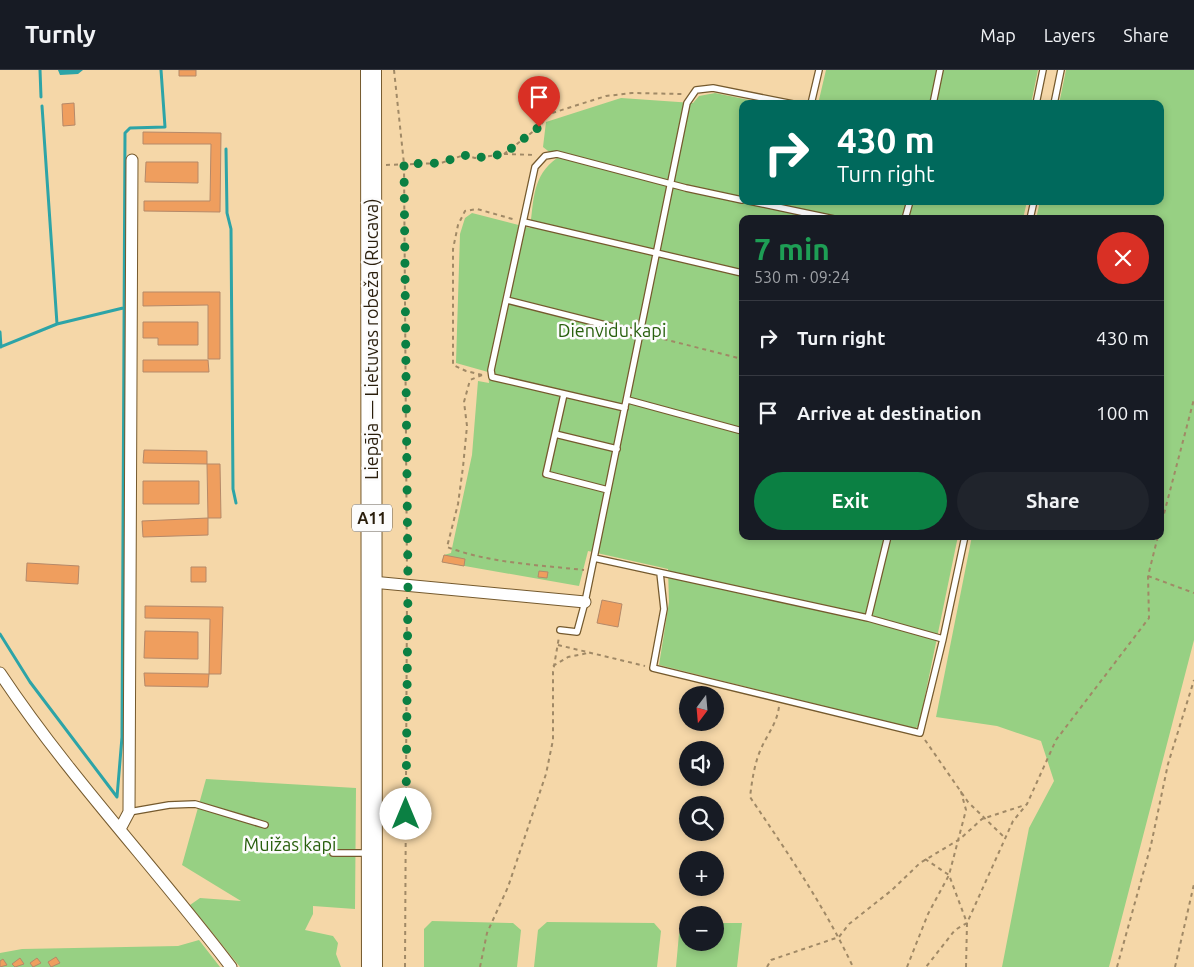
<!DOCTYPE html>
<html lang="en">
<head>
<meta charset="utf-8">
<style>
  body { margin:0; font-family:Ubuntu,sans-serif; background:#20242c; color:#f1f3f6; height:100vh; display:flex; flex-direction:column; font-size:19px; white-space:nowrap }
  * { box-sizing:border-box; margin:0 }
  p { font-size:16px; color:#9ea1a6 }
  .icon { flex:none; width:28px; height:28px; fill:none; stroke:currentColor; stroke-width:2; stroke-linecap:round; stroke-linejoin:round }
  .map { position:relative; flex:1; overflow:hidden }
  .sheet { position:absolute; left:739px; top:145px; width:425px; height:325px; display:flex; flex-direction:column; background:#171b24; border-radius:10px; box-shadow:0 2px 8px #0003 }
  .sheet>* { flex:none }
  .guide { position:absolute; left:739px; top:30px; width:425px; height:105px; border-radius:10px; box-shadow:0 2px 8px #0003; background:#00695c; color:#fff; overflow:hidden }
  .needle { width:32px; rotate:196deg }
  .controls { position:absolute; left:679px; top:616px; display:grid; gap:10px }
  .controls a { display:grid; place-items:center; width:45px; height:45px; border-radius:50%; background:#171b24; box-shadow:0 2px 8px #0003; font-size:25px }
  .pin { position:absolute; display:grid; place-items:center; width:42px; height:42px; color:#fff; margin:-51px -21px; border-radius:50% 50% 50% 0; rotate:-45deg; box-shadow:0 0 5px #0007 }
  .pin .icon { rotate:45deg }
  .me { position:absolute; width:55px; margin:-28px; rotate:0deg; stroke-linejoin:round; filter:drop-shadow(0 0 4px #0008) }
  .turn { display:flex; align-items:center; gap:18px; height:105px; padding:0 15px; font-size:22px }
  .turn .icon { width:65px; height:65px; stroke-width:2.5 }
  .turn b { display:block; font-size:35px; line-height:42px }
  .round { display:grid; place-items:center; flex:none; width:52px; height:52px; border-radius:26px; background:#20242c }
  .summary { display:flex; align-items:center; justify-content:space-between; height:85px; padding:0 15px }
  h1 { font-size:30px; font-weight:600; line-height:38px; color:#1e9e55 }
  .primary-button { display:flex; gap:10px; margin-top:auto; padding:10px 15px }
  .primary-button a { flex:1; height:58px; border-radius:30px; background:#0b8043; color:#fff; font-size:20px; font-weight:600; line-height:58px; text-align:center }
  .primary-button a+a { background:#20242c; color:#f1f3f6 }
  ul { padding:0; list-style:none }
  li { display:flex; align-items:center; gap:15px; height:75px; padding:0 15px; border-top:1px solid #363941 }
  li div { flex:1 }
  li b { display:block; font-size:19px }
  li em { font-style:normal }
  header { display:flex; align-items:center; gap:30px; box-sizing:border-box; height:70px; padding:0 25px; background:#171b24; border-bottom:1px solid #363941 }
  header strong { font-size:24px }
  nav { display:flex; gap:28px; margin-inline-start:auto; font-size:18px }
  .map>svg:first-child { display:block }
  .green { fill:#97d083 }
  .water { fill:#2da4a7 }
  .lines { fill:none; stroke-linecap:round; stroke-linejoin:round }
  .stream { stroke:#2da4a7; stroke-width:3 }
  .building { fill:#ef9e5e; stroke:#b58969 }
  .lane-casing { stroke:#755a2e; stroke-width:8 }
  .street-casing { stroke:#755a2e; stroke-width:13 }
  .highway-casing { stroke:#755a2e; stroke-width:22 }
  .path { stroke:#a08966; stroke-width:2; stroke-dasharray:4 4; stroke-linecap:butt }
  .lane { stroke:#fff; stroke-width:5.5 }
  .street { stroke:#fff; stroke-width:11 }
  .highway { stroke:#fff; stroke-width:20 }
  .route { stroke:#0b8043; stroke-width:9; stroke-dasharray:0 16.2 }
  .labels { text-anchor:middle; dominant-baseline:central; stroke-width:5; stroke-linejoin:round; paint-order:stroke }
  .shield { fill:#fcfcfc; stroke:#696154; stroke-width:1 }
  .shield-label { font-size:16px; font-weight:bold; fill:#2a1e0c }
  .park-label { font-size:18px; fill:#285f0d; stroke:#fcfcfc }
  .street-label { font-size:18px; fill:#2a1e0c; stroke:#fcfcfc }
</style>
</head>
<body>
<header>
<strong>Turnly</strong>
<nav><a>Map</a><a>Layers</a><a>Share</a></nav>
</header>
<div class="map">
<svg width="1194" height="897" viewBox="0 0 1194 897">
  <rect width="100%" height="100%" fill="#f5d7a8"/>
  <path class="green" d="M826,0H1038L1031,34H818Z
    M1066,0H1194V570L1109,897H1002L1029,758L1054,711L1041,671L997,656L936,647L972,466H1160V149H1036L1040,131H1160V34H1059Z
    M715,23L769,34H742V131H1027L1023,149H742V466H958L919,655L915,659L659,595L669,532L668,499L588,481L579,516L442,492L444,485L451,483L472,385L478,311L489,313L488,302L456,293L460,164L465,148L472,143L530,158C534,130 532,106 557,88L543,77L546,52L621,28L693,33L699,26Z
    M206,709L356,718L355,839L313,836V844L305,860L333,866L338,873L336,884L341,897H240L190,835L200,828L241,831L182,795Z
    M432,851L513,853L521,860L517,897H424V859Z
    M547,852L654,853L661,861L657,897H534L538,860Z
    M715,853H742L737,897H676L679,864L687,854L688,872H715Z
    M199,870L220,897H0V883L22,879L178,876Z"/>
  <path class="water" d="M58,0H83L78,4L60,5Z"/>
  <g class="lines">
    <path class="stream" d="M40,0L41,27
      M42,36L57,254
      M226,79L227,143L231,159L233,419L236,433
      M0,262L1,277
      M0,277L57,254L123,238
      M0,564L30,612L117,727L122,667L125,63L130,58L165,57L161,0"/>
  </g>
  <path class="building" d="M179,0H196V6H179Z
    M74,33L75,55L63,56L62,34Z
    M143,62L221,63L220,142L144,141V131H210L211,74H143Z
    M146,92H198V113L145,112Z
    M143,222H220V289H208V235L143,236Z
    M143,252H198V275H158V268H143Z
    M143,290H208L209,302H143Z
    M144,380L207,381V394L143,393Z
    M207,394H220L221,448H208Z
    M143,411H199V434H143Z
    M208,448V465L143,467L142,451Z
    M444,485L465,489L464,496L442,492Z
    M27,493L79,496L78,514L26,511Z
    M191,497H206V512H191Z
    M539,501L548,502L547,508L538,507Z
    M602,530L622,534L618,557L597,553Z
    M145,536L223,537L221,604H209L210,549L145,548Z
    M145,561L198,562V589L144,588Z
    M144,603L209,604L208,617L145,616Z
    M56,887L60,893L51,897L48,892Z
    M20,888L24,894L15,897L12,894Z
    M37,888L41,893L33,897L30,893Z
    M3,889L7,895L0,897V891Z"/>
  <g class="lines">
    <g class="lane-casing">
      <path id="lane" d="M811,34L819,0
        M933,34L940,0
        M1036,34L1043,0
        M1054,34L1061,0
        M749,131L834,149
        M905,149L910,131
        M1030,149L1034,131
        M524,152L742,203
        M507,230L641,264
        M564,324L546,404L608,420
        M628,330L742,361
        M625,338L492,307L491,300L535,97L545,86L557,84L686,118L742,130
        M555,364L617,379
        M594,488L868,548L943,569
        M660,503L664,539L653,598L920,663L943,569L965,466
        M868,548L888,466
        M560,560L577,562L585,532L687,33L696,20L713,18L793,34
        M129,742L169,735L195,734L265,755
        M333,783H367"/>
    </g>
    <g class="street-casing">
      <path id="street" d="M372,512L585,532
        M0,603C69,707 156,798 231,897
        M120,759L129,742L132,90"/>
    </g>
    <g class="highway-casing">
      <path id="highway" d="M371,0L372,897"/>
    </g>
    <path class="path" d="M394,0L404,94L407,505
      M504,84L536,85
      M386,95L441,93L464,85L475,88L504,84L539,57L549,44L606,26L632,23L683,24
      M648,265L742,289
      M482,305L470,310L464,332L467,356L463,397L458,434L447,477C489,493 539,495 584,500
      M482,305L466,301L453,295V179L458,155L465,141L477,139L516,150
      M1160,459L1194,329
      M1148,506L1194,523
      M558,575L645,596
      M553,596L568,587L588,583
      M779,637C776,656 767,664 760,681C754,696 752,711 750,727C787,782 825,837 853,897
      M925,670L968,732L1005,768
      M925,789L949,805L967,853L955,860L926,897
      M405,897L407,527
      M480,897L487,863L508,817L546,704L553,670V602L559,567
      M767,897L771,890L839,867L849,854L892,820L920,793L960,769L982,749L1025,735
      M907,897L928,844L949,805L966,740L960,718
      M966,897L967,853L1013,751L1027,734L1056,670L1149,548L1148,506L1158,466
      M1117,897L1151,775L1168,694L1194,610
      M1175,897L1194,814"/>
    <use href="#lane" class="lane"/>
    <use href="#street" class="street"/>
    <use href="#highway" class="highway"/>
  </g>
  <g class="lines">
    <path class="route" d="M406,744L408,514L404,94L440,93L464,85L475,88L504,84L539,57"/>
  </g>
  <g class="labels">
    <rect class="shield" x="352" y="434.5" width="40" height="27" rx="4"/>
    <g class="shield-label">
      <text x="372" y="448">A11</text>
    </g>
    <g class="park-label">
      <text x="612" y="260">Dienvidu kapi</text>
      <text x="290" y="774">Muižas kapi</text>
    </g>
    <g class="street-label">
      <text transform="translate(371 269) rotate(-90)">Liepāja — Lietuvas robeža (Rucava)</text>
    </g>
  </g>
</svg>
<div class="controls">
<a><svg class="needle" viewBox="-14 -14 28 28"><path d="M0-13l5 13h-10z" fill="#e53935"/><path d="M0 13l5-13h-10z" fill="#9ea1a6"/></svg></a>
<a><svg class="icon" aria-label="sound" viewBox="0 0 24 24"><path d="M4 9h4l5-4v14l-5-4H4zM17 9q2 3 0 6"/></svg></a>
<a><svg class="icon" aria-label="search" viewBox="0 0 24 24"><circle cx="10" cy="10" r="6"/><path d="M15 15l6 6"/></svg></a>
<a>+</a>
<a>−</a>
</div>
<div class="pin" style="left:539px;top:57px;background:#d93025"><svg class="icon" aria-label="arrive" viewBox="0 0 24 24"><path d="M6 21V4h12l-3 4 3 4H6"/></svg></div>
<svg class="me" style="left:406px;top:744px" viewBox="-20 -20 40 40"><circle r="19" fill="#fff"/><path d="M0-13L10 11 0 6-10 11z" fill="#0b8043"/></svg>
<div class="guide">
<div class="turn"><svg class="icon" aria-label="right" viewBox="0 0 24 24"><path d="M7 20v-9h11M14 6l5 5-5 5"/></svg><div><b>430 m</b>Turn right</div></div>
</div>
<section class="sheet">
<div class="summary"><div><h1>7 min</h1><p>530 m · 09:24</p></div><a class="round" style="background:#d93025;color:#fff"><svg class="icon" aria-label="close" viewBox="0 0 24 24"><path d="M6 6l12 12M18 6L6 18"/></svg></a></div>
<ul>
<li><svg class="icon" aria-label="right" viewBox="0 0 24 24"><path d="M7 20v-9h11M14 6l5 5-5 5"/></svg><div><b>Turn right</b></div><em>430 m</em></li>
<li><svg class="icon" aria-label="arrive" viewBox="0 0 24 24"><path d="M6 21V4h12l-3 4 3 4H6"/></svg><div><b>Arrive at destination</b></div><em>100 m</em></li>
</ul>
<div class="primary-button"><a>Exit</a><a>Share</a></div>
</section>
</div>
</body>
</html>
